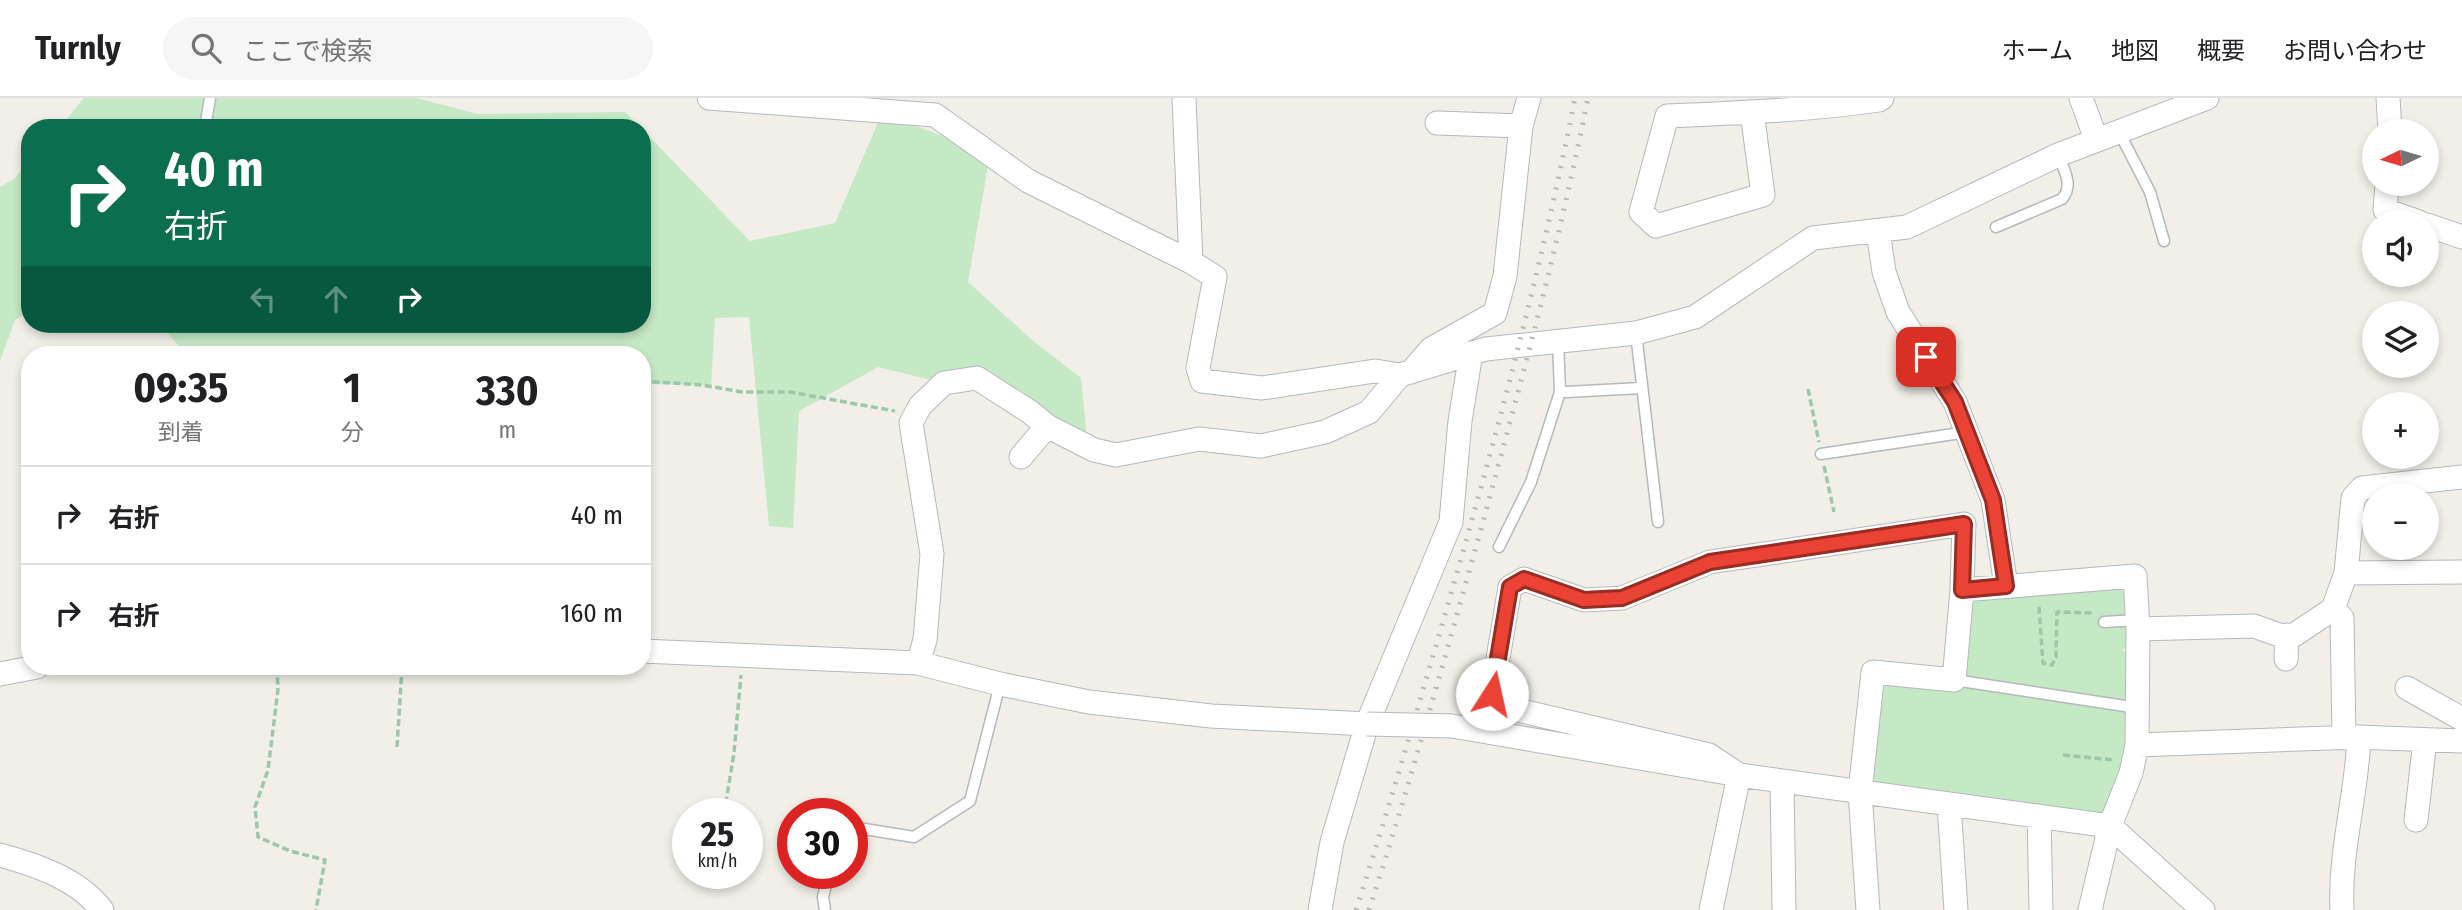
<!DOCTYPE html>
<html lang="ja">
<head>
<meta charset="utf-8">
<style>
  body { margin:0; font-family:"Fira Sans Condensed","Noto Sans JP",sans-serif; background:#f6f6f6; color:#202124; height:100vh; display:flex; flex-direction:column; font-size:26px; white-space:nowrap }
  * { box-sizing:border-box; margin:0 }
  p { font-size:23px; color:#757577 }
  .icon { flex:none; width:38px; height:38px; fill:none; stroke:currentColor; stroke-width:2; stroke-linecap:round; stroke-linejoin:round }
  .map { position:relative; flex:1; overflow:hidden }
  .drawer { position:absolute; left:21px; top:248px; width:630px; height:329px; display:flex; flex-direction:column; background:#fff; border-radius:28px; box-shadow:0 4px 10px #0003 }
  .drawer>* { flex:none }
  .guide { position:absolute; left:21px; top:21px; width:630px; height:214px; border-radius:28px; box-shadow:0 4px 10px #0003; background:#0b6e4f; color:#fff; overflow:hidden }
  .needle { width:46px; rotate:265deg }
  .buttons { position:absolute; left:2362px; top:21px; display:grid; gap:14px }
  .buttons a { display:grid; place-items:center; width:77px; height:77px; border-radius:50%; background:#fff; box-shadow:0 4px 10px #0003; font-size:35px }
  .speed { position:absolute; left:672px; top:700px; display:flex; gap:14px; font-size:35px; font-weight:700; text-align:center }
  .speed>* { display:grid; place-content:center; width:91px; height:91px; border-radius:50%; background:#fff; box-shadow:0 4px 10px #0003; line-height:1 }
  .speed small { font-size:18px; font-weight:400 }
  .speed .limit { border:10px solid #d22; background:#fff; color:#111 }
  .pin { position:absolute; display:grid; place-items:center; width:60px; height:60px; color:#fff; margin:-30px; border-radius:14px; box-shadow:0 4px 10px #0006 }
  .me { position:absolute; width:77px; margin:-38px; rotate:10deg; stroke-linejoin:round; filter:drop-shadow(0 0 5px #0008) }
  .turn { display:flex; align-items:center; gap:24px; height:147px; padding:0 28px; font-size:32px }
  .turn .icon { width:91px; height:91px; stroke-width:2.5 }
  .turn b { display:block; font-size:49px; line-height:60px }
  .lanes { display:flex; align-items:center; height:66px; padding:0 28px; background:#0003; justify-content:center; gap:35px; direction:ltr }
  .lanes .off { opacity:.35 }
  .eta { display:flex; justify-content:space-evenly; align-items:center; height:119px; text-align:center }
  .eta b { font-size:42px; font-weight:700; line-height:49px }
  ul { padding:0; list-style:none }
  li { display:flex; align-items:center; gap:21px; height:98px; padding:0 28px; border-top:2px solid #e0e0e0 }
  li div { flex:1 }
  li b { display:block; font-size:26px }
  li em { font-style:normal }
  header { display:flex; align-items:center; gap:42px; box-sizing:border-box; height:98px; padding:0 35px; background:#fff; border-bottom:2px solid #e0e0e0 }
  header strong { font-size:33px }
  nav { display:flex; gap:38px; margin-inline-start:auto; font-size:24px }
  .search { width:490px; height:63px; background:#f6f6f6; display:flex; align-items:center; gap:18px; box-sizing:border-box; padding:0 24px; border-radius:38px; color:#757577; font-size:26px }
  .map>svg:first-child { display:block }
  .green { fill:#c5e8c5 }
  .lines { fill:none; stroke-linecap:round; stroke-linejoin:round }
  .service-casing { stroke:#b5b8bc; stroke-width:13 }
  .minor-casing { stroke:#b5b8bc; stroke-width:25 }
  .path { stroke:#9cc7a9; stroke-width:3.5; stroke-dasharray:7 3.5; stroke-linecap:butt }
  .service { stroke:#fff; stroke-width:10 }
  .minor { stroke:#fff; stroke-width:23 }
  .rail { stroke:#b6b7b8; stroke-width:5; stroke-dasharray:2 9; stroke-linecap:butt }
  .minor-bridge-casing { stroke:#b5b8bc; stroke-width:25; stroke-linecap:butt }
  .minor-bridge { stroke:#fff; stroke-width:23 }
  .route-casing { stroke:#982c22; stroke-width:18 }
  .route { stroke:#ea4335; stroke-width:12 }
</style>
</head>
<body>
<header>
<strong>Turnly</strong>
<div class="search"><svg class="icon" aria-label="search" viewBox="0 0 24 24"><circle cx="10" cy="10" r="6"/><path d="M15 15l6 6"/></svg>ここで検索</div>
<nav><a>ホーム</a><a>地図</a><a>概要</a><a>お問い合わせ</a></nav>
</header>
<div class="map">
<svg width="2462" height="812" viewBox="0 0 2462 812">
  <rect width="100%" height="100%" fill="#f1efe8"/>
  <path class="green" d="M84,0H416L478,16L625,14L641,30H59Z
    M882,15L990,56L968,184L1032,242L1081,280L1087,341L988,274L935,283L878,269L799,313L793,430L769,428L749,219L715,220L711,287L642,286V257H187L159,226H642V31L750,143L835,125Z
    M30,63V213L15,222L0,263V89L14,81Z
    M2128,484V551H2121L2129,558L2130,635L2117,679L2116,701L2095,724L1860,694L1873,577L1944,587L1956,593L1974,502Z"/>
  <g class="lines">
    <g class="service-casing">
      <path id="service" d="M205,30L210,0
        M2119,34L2150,94L2164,143
        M1996,129L2062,101C2074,87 2064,72 2058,57
        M1636,235L1658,424
        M1566,294L1641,290
        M1821,356L1967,334
        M1499,449L1531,384L1560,294L1558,243
        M2104,524L2137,522
        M1954,582L2138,610
        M852,729L914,739L970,703L1000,586
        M825,812L823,799L829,775"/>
    </g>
    <g class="minor-casing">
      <path id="minor" d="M709,0L935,17L1028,83L1191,164L1215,179L1198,270L1202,283L1262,290L1375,273L1400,277
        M1184,0L1191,164
        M2081,0L2096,41
        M2388,0L2390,33
        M1752,14L1763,97L1656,128L1641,114L1667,18C1738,15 1809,12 1879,2L1882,0
        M1437,25L1521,28
        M2387,86L2385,112L2419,124
        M2427,127L2462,139
        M1878,133L1884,174L1898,214L1955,304L1993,402L2006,488
        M1411,274L1431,251L1495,215L1505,178L1521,28L1529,0
        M1021,359L1047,328
        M2346,475L2462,474
        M1962,492L2135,478L2138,531L2137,647L2131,675L2110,728L2090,812
        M2333,511L2342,520L2344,640
        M2138,531L2254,528L2282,538L2294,537L2333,511L2346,475L2353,400L2362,390L2462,379
        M642,553L918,565L1000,586L1089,604L1211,618L1367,626
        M2286,561L2287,537
        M918,565L925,542L932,456L911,325L920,308L944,285L977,280L1030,314L1047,328L1094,352L1116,357L1199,341L1261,348L1325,334L1369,314L1400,277L1486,251L1636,235L1695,219L1813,140L1907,129L2058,57L2207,0
        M0,576L37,569
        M2407,590L2462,621
        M1452,628L1739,677L2110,728L2203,812
        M2137,647L2357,639L2462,643
        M1782,683L1784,812
        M1949,706L1956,812
        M2039,718L2041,812
        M2416,722L2425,642
        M0,757C37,767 78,781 102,812
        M1320,812L1332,744L1367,626L1451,424L1460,323L1471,255
        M1711,812L1739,677L1709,657L1505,609L1492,596L1510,489L1524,481L1584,502L1622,500L1710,464L1964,426L1962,492L1954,582L1873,574L1860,694L1868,812
        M2342,812C2339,754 2357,697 2359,639"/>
    </g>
    <path class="path" d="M642,283L702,287L742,294H790L895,313
      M1808,291L1819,344
      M1824,368L1834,414
      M2039,509L2043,565L2052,567L2056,559L2057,514L2095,515
      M277,569L278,591L268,672L255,709L258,739L290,753L325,762L316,812
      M397,649L402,569
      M2063,657L2114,662
      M724,716L734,655L741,577"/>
    <use href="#service" class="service"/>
    <use href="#minor" class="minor"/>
    <path class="rail" d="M1356,812C1388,713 1417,613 1446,513C1495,343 1541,173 1575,0
      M1369,812C1410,686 1445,559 1481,431C1520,288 1559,146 1588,0"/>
    <g class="minor-bridge-casing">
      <path id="minor-bridge" d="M1367,626L1452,628"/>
    </g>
    <use href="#minor-bridge" class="minor-bridge"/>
  </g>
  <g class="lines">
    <g class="route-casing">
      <path id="route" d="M1492,596L1510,489L1524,481L1584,502L1622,500L1710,464L1964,426L1962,492L2006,488L1993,402L1955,304L1926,259"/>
    </g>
    <use href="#route" class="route"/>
  </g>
</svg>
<div class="buttons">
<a><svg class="needle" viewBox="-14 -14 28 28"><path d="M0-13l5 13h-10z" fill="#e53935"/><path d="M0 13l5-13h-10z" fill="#757577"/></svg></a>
<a><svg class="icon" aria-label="sound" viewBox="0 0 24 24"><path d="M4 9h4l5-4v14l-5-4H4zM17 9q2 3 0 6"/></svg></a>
<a><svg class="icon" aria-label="layers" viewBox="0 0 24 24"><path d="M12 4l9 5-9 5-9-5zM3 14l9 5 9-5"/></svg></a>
<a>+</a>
<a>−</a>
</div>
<div class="speed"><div>25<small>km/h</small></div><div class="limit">30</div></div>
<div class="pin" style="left:1926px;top:259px;background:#d93025"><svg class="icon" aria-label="arrive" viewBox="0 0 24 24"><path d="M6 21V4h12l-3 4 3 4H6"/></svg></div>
<svg class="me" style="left:1492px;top:596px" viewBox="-20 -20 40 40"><circle r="19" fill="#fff"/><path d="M0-13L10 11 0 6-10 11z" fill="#ea4335"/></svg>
<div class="guide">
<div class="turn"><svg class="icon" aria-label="right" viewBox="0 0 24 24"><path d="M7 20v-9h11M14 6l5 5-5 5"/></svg><div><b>40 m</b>右折</div></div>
<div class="lanes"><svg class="icon off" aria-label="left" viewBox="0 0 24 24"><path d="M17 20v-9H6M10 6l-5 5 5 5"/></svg><svg class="icon off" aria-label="ahead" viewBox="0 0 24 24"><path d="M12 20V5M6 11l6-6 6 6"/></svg><svg class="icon" aria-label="right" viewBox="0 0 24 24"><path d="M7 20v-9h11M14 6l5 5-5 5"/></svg></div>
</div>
<section class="drawer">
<div class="eta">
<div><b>09:35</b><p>到着</p></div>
<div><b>1</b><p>分</p></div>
<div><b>330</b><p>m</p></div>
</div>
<ul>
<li><svg class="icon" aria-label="right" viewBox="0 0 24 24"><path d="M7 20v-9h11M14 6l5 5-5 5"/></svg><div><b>右折</b></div><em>40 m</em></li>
<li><svg class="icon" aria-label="right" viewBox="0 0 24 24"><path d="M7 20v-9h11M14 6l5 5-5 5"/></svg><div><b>右折</b></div><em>160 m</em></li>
</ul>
</section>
</div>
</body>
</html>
